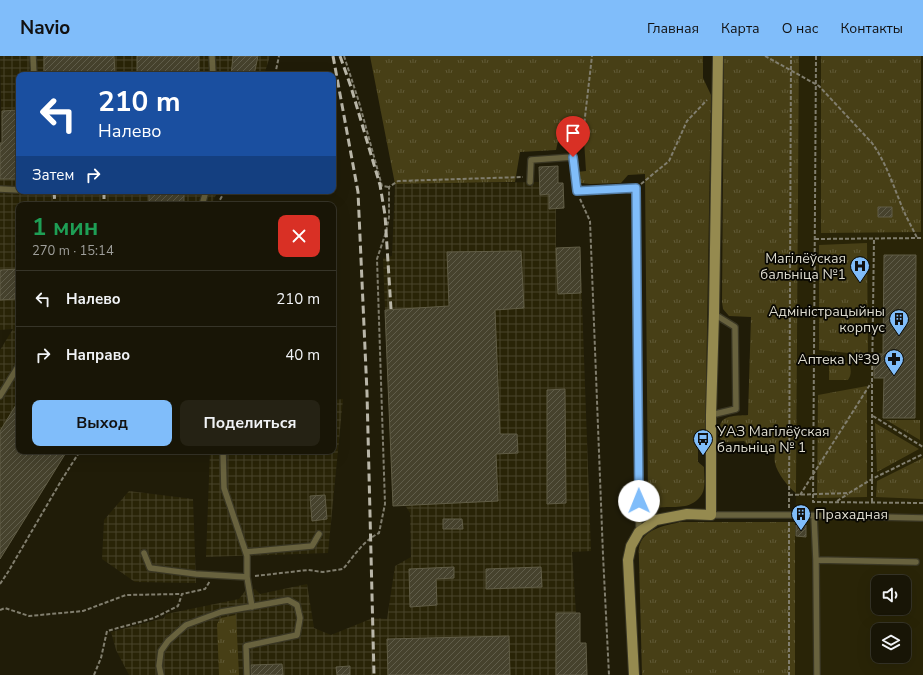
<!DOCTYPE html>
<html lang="ru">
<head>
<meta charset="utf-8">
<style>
  body { margin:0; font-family:"Nunito Sans",sans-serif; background:#252214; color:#f1f3f6; height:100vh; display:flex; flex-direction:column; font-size:15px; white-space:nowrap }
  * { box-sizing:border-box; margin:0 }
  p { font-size:13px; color:#9f9f9b }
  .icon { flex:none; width:22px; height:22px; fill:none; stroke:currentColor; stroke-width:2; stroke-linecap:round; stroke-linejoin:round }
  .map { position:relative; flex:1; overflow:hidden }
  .drawer { position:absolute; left:16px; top:146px; width:320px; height:252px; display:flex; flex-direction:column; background:#181506; border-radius:8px; box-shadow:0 4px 16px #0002,0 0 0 1px #363428 }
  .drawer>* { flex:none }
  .hud { position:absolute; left:16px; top:16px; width:320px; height:122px; border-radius:8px; box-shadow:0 4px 16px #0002,0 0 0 1px #363428; background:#1a4fa0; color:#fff; overflow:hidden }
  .tools { position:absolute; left:871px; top:519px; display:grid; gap:8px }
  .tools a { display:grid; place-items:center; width:40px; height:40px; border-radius:8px; background:#181506; box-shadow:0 4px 16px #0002,0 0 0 1px #363428; font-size:20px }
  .pin { position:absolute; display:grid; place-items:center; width:34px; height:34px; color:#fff; margin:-41px -17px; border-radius:50% 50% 50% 0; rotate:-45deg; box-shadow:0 0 4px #0007 }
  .pin .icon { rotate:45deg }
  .me { position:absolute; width:44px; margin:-22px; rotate:359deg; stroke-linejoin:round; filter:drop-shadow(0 0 3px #0008) }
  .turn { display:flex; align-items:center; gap:14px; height:84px; padding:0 16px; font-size:18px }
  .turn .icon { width:52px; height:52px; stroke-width:2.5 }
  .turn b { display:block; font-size:28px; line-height:34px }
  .then { display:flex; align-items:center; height:38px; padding:0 16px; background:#0003; gap:8px; font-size:15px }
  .round { display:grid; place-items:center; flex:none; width:42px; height:42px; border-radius:8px; background:#252214 }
  .head { display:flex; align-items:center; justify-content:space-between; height:68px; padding:0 16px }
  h1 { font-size:24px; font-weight:700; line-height:30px; color:#1e9e55 }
  .primary-button { display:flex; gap:8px; margin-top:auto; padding:8px 16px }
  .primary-button a { flex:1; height:46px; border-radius:8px; background:#80bdfa; color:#111; font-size:16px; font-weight:700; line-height:46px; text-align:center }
  .primary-button a+a { background:#252214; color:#f1f3f6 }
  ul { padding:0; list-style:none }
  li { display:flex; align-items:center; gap:12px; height:56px; padding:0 16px; border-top:1px solid #363428 }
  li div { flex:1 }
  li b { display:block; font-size:15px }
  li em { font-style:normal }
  header { display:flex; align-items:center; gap:24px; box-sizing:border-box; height:56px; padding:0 20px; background:#80bdfa; color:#111 }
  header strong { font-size:19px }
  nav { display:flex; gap:22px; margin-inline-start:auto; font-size:14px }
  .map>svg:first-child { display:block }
  .built { fill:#292407; fill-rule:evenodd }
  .industrial { fill:url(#industrial-grid) }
  .grass { fill:url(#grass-tufts) }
  .building { fill:url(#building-hatch); stroke:#615d46 }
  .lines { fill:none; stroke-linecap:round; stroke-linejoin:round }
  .lane-casing { stroke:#3a3724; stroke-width:8 }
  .secondary-casing { stroke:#3a3724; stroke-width:12 }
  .path { stroke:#817e6e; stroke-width:2; stroke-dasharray:4 2; stroke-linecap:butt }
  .lane { stroke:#68623e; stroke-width:5.5 }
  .secondary { stroke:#958a4f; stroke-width:10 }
  .rail { stroke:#b9b6a8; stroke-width:3; stroke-dasharray:8 4; stroke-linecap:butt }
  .route-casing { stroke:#537ba2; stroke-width:10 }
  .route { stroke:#80bdfa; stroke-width:7 }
  .labels { text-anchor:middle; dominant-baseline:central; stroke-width:3.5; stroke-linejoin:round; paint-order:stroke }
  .poi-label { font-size:14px; fill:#dddbce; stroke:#080702; text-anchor:end }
</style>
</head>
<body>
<header>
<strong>Navio</strong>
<nav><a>Главная</a><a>Карта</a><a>О нас</a><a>Контакты</a></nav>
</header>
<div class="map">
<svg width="923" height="619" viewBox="0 0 923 619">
  <defs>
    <pattern id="industrial-grid" width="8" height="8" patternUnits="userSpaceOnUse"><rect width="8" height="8" fill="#292407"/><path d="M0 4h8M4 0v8" fill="none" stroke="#48432a"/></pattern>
    <pattern id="grass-tufts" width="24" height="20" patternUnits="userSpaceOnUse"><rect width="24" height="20" fill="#473f16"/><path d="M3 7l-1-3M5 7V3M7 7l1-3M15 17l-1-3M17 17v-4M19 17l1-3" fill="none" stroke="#615a37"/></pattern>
    <pattern id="building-hatch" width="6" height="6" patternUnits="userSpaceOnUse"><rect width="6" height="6" fill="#46422d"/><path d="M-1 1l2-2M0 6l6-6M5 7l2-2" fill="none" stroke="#605d4a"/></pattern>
  </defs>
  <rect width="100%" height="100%" fill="#201c08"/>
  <path class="built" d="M799,0H923V619H795V466L796,437ZM878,526H904V552H878ZM878,574H904V600H878Z"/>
  <path class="industrial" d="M0,0H270L264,19H19V135H218L211,149H19V395H67L0,503V294L13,273L0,274V87L2,86Z
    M558,110V127H563L564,152L556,153V192L580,191L591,495L572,496L576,557H580V587H586L587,619H129L116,594L111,576L164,562L166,558L239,543L245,535L255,533L260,538L307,528L314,572L331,579L373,562L387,563L395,510L411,501L410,457L405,449L393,450L385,254L383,202L392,200L395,128L540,126L539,111Z
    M343,343L328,497L206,501L210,395H333V344Z
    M129,435L193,443L196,527L135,526L102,503L104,464Z"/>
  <path class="grass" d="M370,0H703V22L711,39L705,391L698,392V406L704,411C704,420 706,431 702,438C694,451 682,451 668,451C665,451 660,452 656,451C652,449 650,445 648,441L645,118L628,119L621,127L590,128L581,127L576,122L577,116L586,115L584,84L558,85L556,94L520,96L515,126L395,128Z
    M724,0H799L796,437C788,431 777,417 775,407C774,403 775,398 775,394L752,393L744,385L725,386L720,383C720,379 719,374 720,370C722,358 739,360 748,359L751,261L729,260L723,253L722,246Z
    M821,0H921V176L821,177Z
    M867,187L868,299L819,294V189Z
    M849,307C851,313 852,318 848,324H829V308Z
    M867,330V441L817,442L818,339Z
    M886,364H920V384Z
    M875,367L919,393L877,416Z
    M923,402V443L876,441L877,425Z
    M681,466H795V619H642L639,504C639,499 638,492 640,488C646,472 667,469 681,466Z
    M236,559L239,619H219L217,568L221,562Z"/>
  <path class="building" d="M44,0H114L115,19H44Z
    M137,0H199V19H137Z
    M233,0H258L254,19H231Z
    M19,54V123H0V87H2V55Z
    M558,110V127H563L564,152L549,153V138L540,139L539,111Z
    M149,135H184V149H149Z
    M878,151H892V161H878Z
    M580,191L581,237L558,238L556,192Z
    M521,195L524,252L495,254L500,378H517L518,397L496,398L498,445L393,450L385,254L449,250L447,196Z
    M884,199H916L915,362H883L884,322H874V298H883Z
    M19,213V237H15V243L0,244V214Z
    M565,333L566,447L547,448V334Z
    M19,344V395H67L0,503V375Z
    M325,439L327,463L312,465L310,440Z
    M443,463H462L463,473H443Z
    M796,469H806V481L796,480Z
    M454,511V522L436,523L437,549L410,551L409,513Z
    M541,511L542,531L486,533V513Z
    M556,557H580V587H586L587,619H556Z
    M509,580L510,619H388L387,583Z
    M282,608L283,619H251V609Z
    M350,610V619H337L336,611Z"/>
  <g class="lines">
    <g class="lane-casing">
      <path id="lane" d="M33,0L34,19
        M212,0L213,19
        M530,126L531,104L573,101L577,135L636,132L639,476
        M0,133L19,134
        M202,149L206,135
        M0,340L19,309
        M711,359L736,353L735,271L714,258
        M223,395L224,432L247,500V521L252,551
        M711,459H795L923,462
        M814,460L816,504L817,619
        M246,496L312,490L319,478
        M144,497L150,512L196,518L247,521
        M816,504L916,506
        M161,619L159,610L161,595L168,585L186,569L221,556L288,544L297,549L300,562L297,579L246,590L247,619"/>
    </g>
    <g class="secondary-casing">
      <path id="secondary" d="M634,619L628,504L631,490L639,476L656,464L687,458L711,459V359L714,258L718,0"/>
    </g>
    <path class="path" d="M344,0L359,46L382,130L389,131
      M765,0L819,30L872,87C888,109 895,136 906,160C910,168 914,175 917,182
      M816,0L813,446L923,447
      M275,19L279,0
      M577,95L582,87L592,0
      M641,128L669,105L687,65L707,44
      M580,143L590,165L603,499L609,619
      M217,149L225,135
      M815,183L923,182
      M873,360L923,391
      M789,439L849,437L872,423L923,398
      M800,439L871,327
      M837,445L848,438
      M872,446V326L874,183
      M789,452L791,0
      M789,466V619
      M255,520L308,514L323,516L343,513C355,499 362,486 379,477L385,448L377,203L386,176L389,161V131L398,125L523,121
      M0,528L8,516L61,425L80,395
      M0,554L5,552L29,560L83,555L126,539L182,538
      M94,619L101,602L107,575L154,562L178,550L182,538L205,533L210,525"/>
    <use href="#lane" class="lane"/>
    <use href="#secondary" class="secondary"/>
    <path class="rail" d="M333,0L358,136L367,337L374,619
      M340,0L351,31L380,129L385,159L391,253
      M54,135L55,149
      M104,135V149"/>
  </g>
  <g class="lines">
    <g class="route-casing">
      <path id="route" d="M573,101L577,135L636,132L639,445"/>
    </g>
    <use href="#route" class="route"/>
  </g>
  <defs>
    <g id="hospital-pin" transform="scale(1)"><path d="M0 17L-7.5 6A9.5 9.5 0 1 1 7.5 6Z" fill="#80bdfa" stroke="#080702"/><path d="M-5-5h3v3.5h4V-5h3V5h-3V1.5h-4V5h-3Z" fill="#111"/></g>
    <g id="building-pin" transform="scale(1)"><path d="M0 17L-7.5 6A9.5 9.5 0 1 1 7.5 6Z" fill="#80bdfa" stroke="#080702"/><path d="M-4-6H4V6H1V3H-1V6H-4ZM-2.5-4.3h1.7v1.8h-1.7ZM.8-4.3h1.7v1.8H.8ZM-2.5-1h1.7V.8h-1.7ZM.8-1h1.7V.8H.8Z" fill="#111"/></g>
    <g id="pharmacy-pin" transform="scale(1)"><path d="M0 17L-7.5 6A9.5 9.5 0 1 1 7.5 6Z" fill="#80bdfa" stroke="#080702"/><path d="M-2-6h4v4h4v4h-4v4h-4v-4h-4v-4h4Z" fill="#111"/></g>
    <g id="bus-pin" transform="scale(1)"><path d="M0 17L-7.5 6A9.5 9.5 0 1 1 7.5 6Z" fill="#80bdfa" stroke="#080702"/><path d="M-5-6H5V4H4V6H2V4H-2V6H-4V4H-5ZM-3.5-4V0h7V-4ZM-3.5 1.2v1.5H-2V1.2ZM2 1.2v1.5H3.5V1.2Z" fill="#111"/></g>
  </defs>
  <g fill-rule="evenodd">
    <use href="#hospital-pin" x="860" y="210"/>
    <use href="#building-pin" x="899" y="263"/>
    <use href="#pharmacy-pin" x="894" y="303"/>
    <use href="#bus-pin" x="703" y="383"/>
    <use href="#building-pin" x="801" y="458"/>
  </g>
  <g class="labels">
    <g class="poi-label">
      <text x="846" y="202">Магілёўская<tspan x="846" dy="16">бальніца №1</tspan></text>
      <text x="885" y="255">Адміністрацыйны<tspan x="885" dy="16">корпус</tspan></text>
      <text x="880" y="303">Аптека №39</text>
      <text x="717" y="375" text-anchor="start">УАЗ Магілёўская<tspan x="717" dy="16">бальніца № 1</tspan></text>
      <text x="815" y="458" text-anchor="start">Прахадная</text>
    </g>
  </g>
</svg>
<div class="tools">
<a><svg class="icon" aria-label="sound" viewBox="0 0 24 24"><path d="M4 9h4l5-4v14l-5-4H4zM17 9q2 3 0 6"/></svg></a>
<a><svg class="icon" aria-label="layers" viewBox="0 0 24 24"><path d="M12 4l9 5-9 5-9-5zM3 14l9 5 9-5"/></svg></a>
</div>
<div class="pin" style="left:573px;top:101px;background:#d93025"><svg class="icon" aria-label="arrive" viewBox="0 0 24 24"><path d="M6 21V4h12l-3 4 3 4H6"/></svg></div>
<svg class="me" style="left:639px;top:445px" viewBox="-20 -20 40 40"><circle r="19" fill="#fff"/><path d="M0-13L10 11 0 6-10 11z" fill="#80bdfa"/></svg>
<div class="hud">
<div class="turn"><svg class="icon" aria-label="left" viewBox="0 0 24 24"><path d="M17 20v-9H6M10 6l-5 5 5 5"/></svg><div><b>210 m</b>Налево</div></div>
<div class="then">Затем<svg class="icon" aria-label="right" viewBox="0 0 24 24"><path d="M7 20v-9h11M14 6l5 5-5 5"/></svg></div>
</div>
<section class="drawer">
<div class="head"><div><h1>1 мин</h1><p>270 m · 15:14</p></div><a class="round" style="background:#d93025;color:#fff"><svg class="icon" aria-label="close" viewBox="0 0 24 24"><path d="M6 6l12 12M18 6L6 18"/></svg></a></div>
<ul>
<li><svg class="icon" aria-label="left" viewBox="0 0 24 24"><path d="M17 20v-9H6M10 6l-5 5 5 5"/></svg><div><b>Налево</b></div><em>210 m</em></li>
<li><svg class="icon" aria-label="right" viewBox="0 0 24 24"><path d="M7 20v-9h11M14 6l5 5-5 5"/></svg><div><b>Направо</b></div><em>40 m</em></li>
</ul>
<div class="primary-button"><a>Выход</a><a>Поделиться</a></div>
</section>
</div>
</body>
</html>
